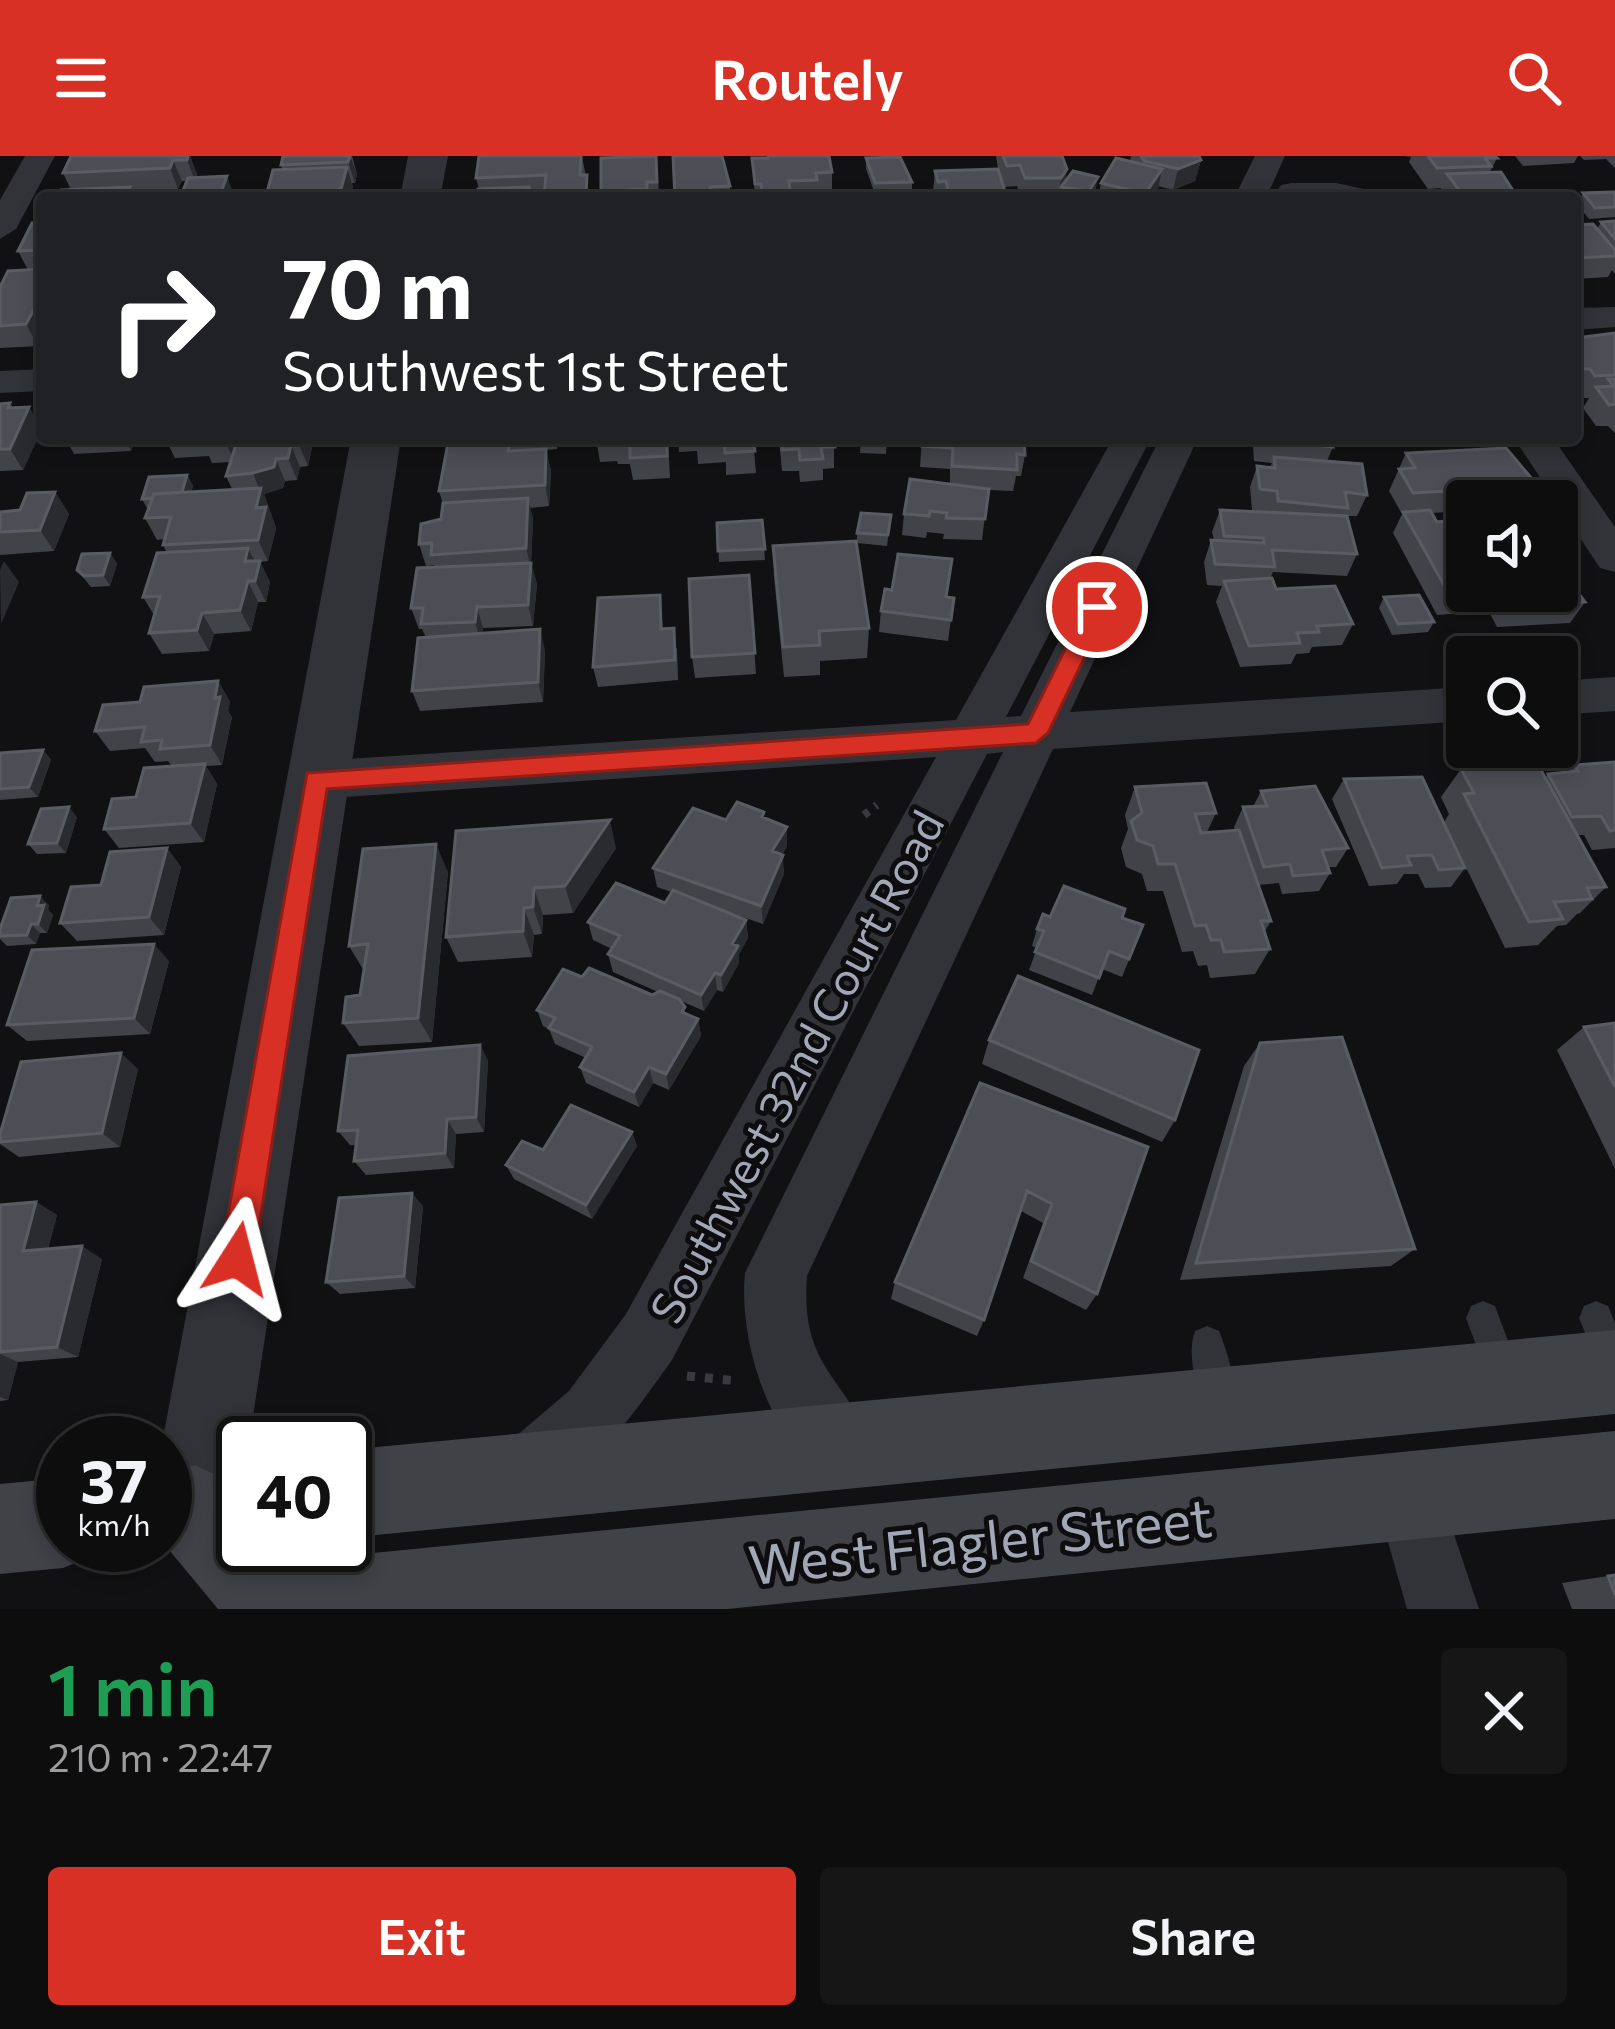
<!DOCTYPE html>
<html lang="en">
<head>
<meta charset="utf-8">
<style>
  body { margin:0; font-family:Commissioner,sans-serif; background:#161617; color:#f1f3f6; height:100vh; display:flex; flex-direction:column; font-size:45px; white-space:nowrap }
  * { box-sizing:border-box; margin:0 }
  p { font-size:39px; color:#9a9c9e }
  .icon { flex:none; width:66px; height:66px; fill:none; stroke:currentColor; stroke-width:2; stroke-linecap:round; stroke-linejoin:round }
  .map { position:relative; height:1453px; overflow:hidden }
  .side { display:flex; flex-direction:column; background:#0d0d0e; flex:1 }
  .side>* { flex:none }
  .hud { position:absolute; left:36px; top:36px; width:1545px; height:252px; border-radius:12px; box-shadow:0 6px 18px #0003,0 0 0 3px #2d2d2e; background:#202124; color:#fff; overflow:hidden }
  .buttons { position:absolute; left:1446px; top:324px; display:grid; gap:24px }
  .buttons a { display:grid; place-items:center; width:132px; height:132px; border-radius:12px; background:#0d0d0e; box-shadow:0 6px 18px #0003,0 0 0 3px #2d2d2e; font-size:60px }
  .speed { position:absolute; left:36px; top:1260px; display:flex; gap:24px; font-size:60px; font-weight:700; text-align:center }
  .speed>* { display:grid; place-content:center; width:156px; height:156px; border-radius:50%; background:#0d0d0e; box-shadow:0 6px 18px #0003,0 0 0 3px #2d2d2e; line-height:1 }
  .speed small { font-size:30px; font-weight:400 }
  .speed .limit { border:6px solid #111; border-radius:18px; background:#fff; color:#111 }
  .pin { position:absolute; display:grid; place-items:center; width:102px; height:102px; color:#fff; margin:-51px; border:6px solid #fff; border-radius:50%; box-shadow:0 3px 12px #0007 }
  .me { position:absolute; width:132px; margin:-66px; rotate:9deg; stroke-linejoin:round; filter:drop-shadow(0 0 9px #0008) }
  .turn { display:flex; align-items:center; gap:42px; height:252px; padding:0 48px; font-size:54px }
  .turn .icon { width:156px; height:156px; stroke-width:2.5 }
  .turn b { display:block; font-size:84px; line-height:102px }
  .round { display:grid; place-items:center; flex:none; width:126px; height:126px; border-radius:12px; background:#161617 }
  .summary { display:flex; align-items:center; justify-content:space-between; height:204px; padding:0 48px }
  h1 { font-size:72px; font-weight:600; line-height:90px; color:#1e9e55 }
  .button { display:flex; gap:24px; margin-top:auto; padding:24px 48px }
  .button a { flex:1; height:138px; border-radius:12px; background:#d93025; color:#fff; font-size:48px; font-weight:600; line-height:138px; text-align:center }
  .button a+a { background:#161617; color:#f1f3f6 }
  header { display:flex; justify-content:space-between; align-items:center; height:156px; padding:0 48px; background:#d93025; color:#fff; font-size:54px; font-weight:600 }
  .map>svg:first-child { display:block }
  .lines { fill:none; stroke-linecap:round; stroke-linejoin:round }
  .path-far1 { stroke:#383a3f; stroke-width:8; stroke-dasharray:6 8; stroke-linecap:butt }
  .path { stroke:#383a3f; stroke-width:9; stroke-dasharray:8 10; stroke-linecap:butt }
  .service { fill:#323338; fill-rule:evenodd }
  .minor { fill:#323338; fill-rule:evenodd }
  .tertiary { fill:#323338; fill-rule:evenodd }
  .secondary { fill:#404248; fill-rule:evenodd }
  .wall { fill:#424349 }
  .shaded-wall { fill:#2a2b2f }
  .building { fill:#4d4e55; stroke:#5a5c64; stroke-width:3 }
  .route { fill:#d93025; stroke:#8d1f18; stroke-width:3 }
  .labels { text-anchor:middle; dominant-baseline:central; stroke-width:10; stroke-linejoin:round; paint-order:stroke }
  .street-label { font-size:45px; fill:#a2a7b5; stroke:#0d0c0e }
  .near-street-label { font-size:54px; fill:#a2a7b5; stroke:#0d0c0e }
</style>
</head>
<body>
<header><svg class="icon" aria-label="menu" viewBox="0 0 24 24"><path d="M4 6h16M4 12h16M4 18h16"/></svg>Routely<svg class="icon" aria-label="search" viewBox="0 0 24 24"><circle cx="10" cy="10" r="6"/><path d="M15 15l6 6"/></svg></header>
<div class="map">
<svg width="1615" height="1453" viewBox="0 0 1615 1453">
  <rect width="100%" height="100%" fill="#111113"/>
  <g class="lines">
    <path class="path-far1" d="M864,659L877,649"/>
    <path class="path" d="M687,1220L737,1225"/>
    <path class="service" d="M1483,1145L1495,1150L1521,1220L1516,1232L1504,1237L1492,1232L1466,1162L1471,1150Z
      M1596,1145L1608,1150L1615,1167V1225L1603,1220L1579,1162L1584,1150Z
      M1207,1170L1219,1175C1228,1198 1241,1236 1231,1259L1219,1264L1207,1259C1197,1237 1186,1198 1195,1175Z"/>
    <path class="minor" d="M25,0H55L16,73L0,83V44Z
      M1255,0H1285L1266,42H1234Z
      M1292,27H1336L1373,35L1378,42H1280L1276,36L1281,29Z
      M1615,151V171L1575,174V152Z
      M42,213V235L0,237V215Z
      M1113,282H1151L1006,561L1021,560L1160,282H1198L1070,556L1467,531V565L1053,593L807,1120C800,1211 844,1219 874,1291L864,1315L840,1325C771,1296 738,1186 745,1117L1003,596L987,598L672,1204C632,1259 590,1324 525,1351L501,1341L491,1317L501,1293L569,1235L626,1158L936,601L316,643L299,637L292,624L299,611L316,605L956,564Z
      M1514,282H1553L1615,371V416L1600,412Z
      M1615,521V555L1557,559V525Z
      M1409,1306L1433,1316L1479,1453H1407L1375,1340L1385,1316Z"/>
    <path class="tertiary" d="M408,0H448L440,42H400Z
      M351,282H401L249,1287H243L239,1354L225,1385L194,1399L165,1387L162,1287Z"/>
    <path class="secondary" d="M1615,1174V1258L345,1382V1294Z
      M1615,1275V1363L728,1453H218L165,1389V1321L194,1309C242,1329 243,1339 243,1389H283L302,1404Z
      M63,1322V1389H99L95,1399L63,1412L0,1418V1328Z"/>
  </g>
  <path class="wall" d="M190,0L197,18L196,22L235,42L187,25H182L178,33L132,36L71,34L63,17Z
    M352,0L357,18L355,27H352L353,32L351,42H269L267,36L282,14L281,9Z
    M479,0H582L590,42H477L479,33L476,22Z
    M673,0L730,30V42H675Z
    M996,0H1062L1067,13L1065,26L1096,32L1090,42H1021L1017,30L1004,31L1007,42H935L933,36L935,15L998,13Z
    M1131,0H1199L1201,4L1195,25L1173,34L1158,30L1152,42H1098L1101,27L1130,5Z
    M1404,0H1495L1497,2L1490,16L1518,42H1441L1438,39L1441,32L1428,33L1409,6L1411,1Z
    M1515,0H1578L1574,7L1523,10Z
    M1580,0H1615V12L1606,3L1584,4Z
    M752,2L832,16V37L817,38V42H755Z
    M866,2L912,26V36L875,38L866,13Z
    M658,21L659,42H601Z
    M1615,36V61L1589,63L1577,48L1583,37Z
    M1615,65V118L1612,114L1608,121L1575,123V69L1597,73L1601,66Z
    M42,67V182L38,190L0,192V131L28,114L18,95Z
    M1615,177V277L1608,270H1596L1583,252L1589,242H1582L1575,235V182Z
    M10,247L13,252L42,273L23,314L0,315V248Z
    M65,282H136L131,295L74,298Z
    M165,282H314L308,310L300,311L297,324L285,325L283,332L264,338L276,372L268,405L260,406L270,426L266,446H258L251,475L214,478L209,495L162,498L149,477L154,459L143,441L167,397L163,389L164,383L157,384L145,362L148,354L142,343L187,319L193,330L191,336L232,333L226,320L230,306L212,307L209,300L175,302Z
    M444,282H558L557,293L546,294L551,315L549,350L530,352L533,363L531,407L537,428L533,470L483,472L482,478L545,494L543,546L420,555L412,535L426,481L422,473H419L411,452L435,412L434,409L426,410L419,388L441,363L443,348L439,335L447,293Z
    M596,282H668L670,322L633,324L630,308H618L617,305L600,306Z
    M678,282H753L756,317L726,319V306L698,308L697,295L679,296Z
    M779,282H834V312L823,313V324L800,326L799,315H782Z
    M861,282H887L886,298L860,297Z
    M922,282L1025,299L1021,320H1016L1013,335L988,334L982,384L943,383L944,378L927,376L926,382L902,379L904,358L950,328V313L920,311Z
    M1255,282H1331L1333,291L1327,305L1367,339L1357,360H1344L1357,398L1347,420L1273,416L1270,423L1276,433L1353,468L1342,489L1312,491L1309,497L1296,498L1291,508L1240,511L1216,446L1222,430L1207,429L1204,406L1211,384H1214L1212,376L1220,354L1268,357L1252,354L1250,331L1257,310L1270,311L1272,307L1254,305L1253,288Z
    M1426,282H1478L1475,287H1429Z
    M1406,297L1538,330L1529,345H1467V355L1432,357L1467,435H1477L1463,457L1437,459L1393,377L1402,358L1389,335Z
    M55,336L69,358L54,395L0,399V356L20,354Z
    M891,359L887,390L857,387V377Z
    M762,364L765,404L719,406L717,367Z
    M773,390L869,472L867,502L820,505V519L784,521L774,421Z
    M1557,396L1569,415L1566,420L1585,446L1570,467L1497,471L1478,435H1557Z
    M110,397L117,408L110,430L91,431L77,414Z
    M749,419L756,518L695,522L692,501Z
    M660,439L663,473L677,493L678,524L598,531L593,511Z
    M947,441L954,442L948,485L879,476L881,455Z
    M1384,441L1434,466L1428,476L1392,479L1379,452Z
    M218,525L230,546L228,555L232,561L222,609L206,610L217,628L204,686L119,692L104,673L172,610L168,605L155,606L145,592L110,595L95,575L140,546Z
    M43,594L51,604L38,641L0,644V597Z
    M1615,606V692L1592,694L1584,679H1578L1606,731L1580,757L1577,758L1566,769L1557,770L1538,789L1505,792L1444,666L1449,658L1441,641L1461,613L1515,609L1545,621L1548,618L1568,616L1574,609Z
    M1344,623L1465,712L1451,731L1425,732L1418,718H1404L1397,728L1369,730L1332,643Z
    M1135,631L1216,657L1207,676L1235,675L1234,671L1243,651H1253L1261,635L1348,692L1336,711H1328L1330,717L1319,735L1282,738L1279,727L1258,729L1271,765L1265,775L1270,793L1255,818L1210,822L1207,809L1198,810L1193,795L1182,796L1163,735H1147L1142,718L1126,711L1121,692L1128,673L1125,659Z
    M77,661L66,697L37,698L28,688Z
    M765,662L787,671V690L782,699L784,718L763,768L711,750L746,764L748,782L739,798V807L723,836L717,834L704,855L681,845L686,858L698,863L701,880L669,934L653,927L639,951L586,927L580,911L586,902L555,888L549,873L543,870L537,854L582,821L652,839L658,836L613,816L608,798L612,793L593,784L588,766L665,747L672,736L657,731L653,712L726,664Z
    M456,675L616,692L573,757L543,759L542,778L534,779L532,801L458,806L446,781Z
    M167,692L181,711L164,779L77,785L60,767L101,729Z
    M448,716L432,886L359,890L343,867L360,839L364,815L349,790Z
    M49,749L48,753L53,759L47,777H40L36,788L7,790L0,783V773Z
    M1050,761L1122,762L1143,769L1122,821L1102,813L1092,839L1029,814L1037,792L1032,790L1037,773Z
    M169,805L150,878L27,885L7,869Z
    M1615,867V1013L1557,894L1584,871Z
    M989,884L1175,964L1162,986L982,908Z
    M1260,887L1415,1093L1391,1110L1180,1124L1244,910Z
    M480,889L488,905L484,976L456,978L454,1012L366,1019L354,1005L356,989H350L338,975Z
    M138,913L120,991L19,1001L0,988V978Z
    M980,927L1148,991L1097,1138L1086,1154L1023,1122L1043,1067L1021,1055L984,1164L977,1180L891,1143L895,1126Z
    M632,976L637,990L592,1063L514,1023L506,1009L543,994Z
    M36,1046L57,1059L48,1093L102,1103L78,1201L18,1206L8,1244L0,1245V1049Z
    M423,1050L415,1132L340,1138L326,1126Z
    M1615,1419V1453H1572L1562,1427Z"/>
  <path class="shaded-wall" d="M188,0H190L197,18L195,25L187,4Z
    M350,0L357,18L355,27L348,6Z
    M173,4L182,25L178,33L170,12Z
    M1201,4L1195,25L1173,34L1178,13Z
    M347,11L353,32L351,42H324V38Z
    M1067,13L1064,32L1061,31L1058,42L1061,22Z
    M1162,13L1158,34L1152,42H1144Z
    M227,20L235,42H219Z
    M1098,21L1096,32L1088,42L1089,35Z
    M42,139V182L38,190L26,168Z
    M10,247L22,266L29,251L42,273L23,314L10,293L8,252Z
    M124,282H136L131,295Z
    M225,282H242L235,306L225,285Z
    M301,282H314L308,310L299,289Z
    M291,289L300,311L297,324L288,302Z
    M546,293L551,315L549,350L545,329Z
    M276,303L285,325L283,332L264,338L276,372L268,405L258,384L256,352L260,335L253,317Z
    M187,319L193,330L186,352L181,341Z
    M55,336L69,358L54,395L40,374Z
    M528,342L533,363L531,409V407L537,428L533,470L528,449L531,413L526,392Z
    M248,392L258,412L260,405L270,426L266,446L245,405Z
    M110,397L117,408L110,430L103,419Z
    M4,405L19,426L1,468L0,414Z
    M248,425L258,446L251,475L240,454Z
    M477,451L483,472L481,486L475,466Z
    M202,457L214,478L209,495L197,474Z
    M540,473L545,494L543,546L538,526Z
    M218,525L230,546L228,555L232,561L222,609L210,589Z
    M43,594L51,604L38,641L29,631Z
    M205,608L217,628L204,686L190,667Z
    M69,651L77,661L66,697L57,687Z
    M610,664L616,692L573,757L565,730Z
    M787,671V690L773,714L772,695Z
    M436,688L448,716L432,886L418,862Z
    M167,692L181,711L164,779L149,761Z
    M783,699L784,718L763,768L761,750Z
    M534,732L543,759L542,778L533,751Z
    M40,740L49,749L48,753L53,759L47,777L38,768L37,750Z
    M524,752L534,779L532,801L523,775Z
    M746,764L748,782L739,798V807L723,836L721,819L732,788Z
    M31,768L40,777L36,788L27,779Z
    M154,788L169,805L150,878L134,862Z
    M715,817L717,834L704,855L701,839Z
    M698,863L701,880L669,934L666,918Z
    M480,889L488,905L484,976L476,961Z
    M121,897L138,913L120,991L102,977Z
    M649,911L653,927L639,951L634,936Z
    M447,963L456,978L454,1012L445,997Z
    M632,976L637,990L592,1063L586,1049Z
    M412,1037L423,1050L415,1132L404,1120Z
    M36,1046L57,1059L44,1107L23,1095Z
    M82,1090L102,1103L78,1201L57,1191Z
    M0,1198L18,1206L8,1244L0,1241Z"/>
  <path class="building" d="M71,0H188L187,4H173L170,12L63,17Z
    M283,0H350L348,6L281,9Z
    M479,0H581L580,19H587L586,39L557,40V42H477L478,33L529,31L528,41L544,40L546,19L476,22Z
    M656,0L657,26H647V33L626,34V42H601V2Z
    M673,0H722L730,30L710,31L711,36L701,37V42H675Z
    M768,0H829L832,16L816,17L817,24L789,25L790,34L762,36L761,28H755L752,2H768Z
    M1003,0H1062L1067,13L1061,22H1025L1020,9L1007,10Z
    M1141,0H1199L1201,4L1178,13L1144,5Z
    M1428,0H1495L1497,2H1485L1491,10L1437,12Z
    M900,1L912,26L875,27L866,2Z
    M1116,2L1162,13L1145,38L1101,27Z
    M347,11L341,33L324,38V42H273L275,36H267L273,14Z
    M998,13L1007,42H956L955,38H949L946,25L938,26L935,15Z
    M1073,15L1098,21L1089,35L1061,31Z
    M1501,16L1518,42H1465L1447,18Z
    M227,20L219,42H180L188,22Z
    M130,31L125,42H57L61,34Z
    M1615,36V51L1595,52L1583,37Z
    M1059,37L1079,42H1056Z
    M1101,38L1119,42H1098Z
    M1615,65V83L1601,66Z
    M32,67H42V94L18,95Z
    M1593,68L1615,94V100L1575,102V69Z
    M42,113V139L26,168L0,170V131L8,115Z
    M1615,177V219L1595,220L1590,213H1579L1575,208V182Z
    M1608,223H1615V248L1609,249L1596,231L1613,230Z
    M10,247L8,252L29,251L10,293H0V248Z
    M203,282H225V285L202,286Z
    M238,282H301L299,289H291L288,302L276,303L274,311L253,317L226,320Z
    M596,282H667V300L630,302V286L615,287V283L596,284Z
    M696,282H753L755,295L725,297L724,285L696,286Z
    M781,282H834L835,291H821L823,303L800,304L799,293L782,294Z
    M861,282H887V287L861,286Z
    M923,282H1024L1025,299L1017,298V314L952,310L953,292L922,290Z
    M1262,282H1331L1333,291L1262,283Z
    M510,283L508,295L546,293L545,329L439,335L448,287Z
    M1506,292L1538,330L1413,337L1399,313L1415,312L1406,297Z
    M1274,301L1362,308L1367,339L1345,336L1348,352L1278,345L1277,335L1260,333L1257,310L1275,312Z
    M187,319L182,336L154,338L152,342L142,343L149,321Z
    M910,323L989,333L985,363L946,362L947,357L930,355L929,360L904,358Z
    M261,332L256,352L266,351L258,384L163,389L171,361L145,362L154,338Z
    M55,336L40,374L0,376V356L20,354L27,337Z
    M528,342L526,392L431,399L432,387L419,388L421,368L441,363L443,347Z
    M1220,354L1347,360L1357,398L1272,394L1275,411L1215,408L1211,384L1264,387L1263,382L1224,380Z
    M1430,354L1437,366L1445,365L1467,404V435L1475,436L1449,438L1403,356Z
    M861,357L891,359L888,379L857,377Z
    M762,364L765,393L718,395L717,367Z
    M856,385L869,472L819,475L820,489L783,491L773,390Z
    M248,392L245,405H260L255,425H248L240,454L202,457L197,474L149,477L160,440L143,441L157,397Z
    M1557,396L1569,415H1562L1585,446L1511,450L1502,435H1557Z
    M110,397L103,419L84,420L77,414L82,398Z
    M898,398L952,403L946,441L954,442L951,464L881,455L885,433L892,434Z
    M531,407L528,449L477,451L475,466L421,468L423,452H411L417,412Z
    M749,419L755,497L692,501L689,423Z
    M1272,422L1276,433L1335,430L1353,468L1317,470L1319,476L1297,477L1300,487L1249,490L1224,425Z
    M660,439L661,473L674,472L675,504L593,511L598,442Z
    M1419,439L1434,466L1398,468L1384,441Z
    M540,473L538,526L412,535L418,482Z
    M218,525L215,542L220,541L210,589L160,593L162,584L141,586L145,571L95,575L103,549L140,546L144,531Z
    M43,594L29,631L0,633V597Z
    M1512,604L1515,609L1537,607L1606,731L1587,732L1592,743L1554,746L1563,763L1529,766L1464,638L1474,637L1461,613Z
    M1615,606V674L1610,675L1601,660L1572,661L1548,618L1578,615L1574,609Z
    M205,608L190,667L104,673L112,643L136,641L144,612Z
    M1422,621L1465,712L1439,714L1432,699L1407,700L1411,709L1382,712L1344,623Z
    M1206,627L1216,657L1195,658L1201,677L1239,674L1271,765H1261L1270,793L1224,796L1221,784H1211L1206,769L1195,770L1175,708H1158L1153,690L1137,684L1131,665L1142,657L1135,631Z
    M1315,630L1348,692L1322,694L1330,717L1293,720L1290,708L1264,711L1243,651L1267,650L1261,635Z
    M737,646L764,656L762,661L787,671L772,695L783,699L761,750L653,712L693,652L726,664Z
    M69,651L57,687L28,688L41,653Z
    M610,664L565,730L534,732L533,751L524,752L523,775L446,781L456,675Z
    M436,688L418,862L343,867L346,841L360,839L368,788L349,790L363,693Z
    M167,692L149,761L60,767L71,731L101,729L110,696Z
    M616,727L665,747L673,734L746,764L732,788L738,790L721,819L715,817L701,839L608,798L620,780L588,766Z
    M1064,730L1125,753L1122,762L1143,769L1129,803L1109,795L1099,822L1035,796L1044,775L1037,773L1043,758L1050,761Z
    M40,740L37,750L44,749L38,768H31L27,779L0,780V773L11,742Z
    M154,788L134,862L7,869L32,794Z
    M589,812L652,839L660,835L679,843L685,851L682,856L698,863L666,918L649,911L634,936L580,911L592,891L549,872L555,862L537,854L563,813L582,821Z
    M1018,820L1199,894L1175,964L989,884Z
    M1615,867V931L1584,871Z
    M1342,881L1415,1093L1196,1107L1260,887Z
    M480,889L476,961L447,963L445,997L354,1005L358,974L338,975L348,900Z
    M121,897L102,977L0,986V978L21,906Z
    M980,927L1148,991L1097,1138L1031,1105L1052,1048L1027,1035L984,1164L895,1126Z
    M571,949L632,976L586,1049L506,1009L522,985L543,994Z
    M412,1037L404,1120L326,1126L339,1042Z
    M36,1046L23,1095L82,1090L57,1191L0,1196V1049Z
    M1615,1419V1439L1608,1420Z"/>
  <path class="route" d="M1097,442L1109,451L1048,577L1036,587L327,633L254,1103L249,1114L237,1119L225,1114L220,1103L307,617L1028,568L1086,451Z"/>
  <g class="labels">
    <g class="street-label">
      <text transform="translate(795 910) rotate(-62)">Southwest 32nd Court Road</text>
    </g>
    <g class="near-street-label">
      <text transform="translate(980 1383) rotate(-6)">West Flagler Street</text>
    </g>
  </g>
</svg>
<div class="buttons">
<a><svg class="icon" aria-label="sound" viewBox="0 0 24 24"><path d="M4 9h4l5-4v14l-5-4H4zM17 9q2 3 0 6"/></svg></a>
<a><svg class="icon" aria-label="search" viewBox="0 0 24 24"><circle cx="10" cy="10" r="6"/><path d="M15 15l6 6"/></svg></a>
</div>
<div class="speed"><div>37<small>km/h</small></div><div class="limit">40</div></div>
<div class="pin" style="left:1097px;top:451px;background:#d93025"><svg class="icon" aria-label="arrive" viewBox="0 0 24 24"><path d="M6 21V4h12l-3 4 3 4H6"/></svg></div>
<svg class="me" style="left:237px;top:1103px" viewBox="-20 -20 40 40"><path d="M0-17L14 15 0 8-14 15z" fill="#d93025" stroke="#fff" stroke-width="4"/></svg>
<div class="hud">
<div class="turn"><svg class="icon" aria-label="right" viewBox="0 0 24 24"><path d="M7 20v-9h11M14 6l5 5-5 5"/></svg><div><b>70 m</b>Southwest 1st Street</div></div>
</div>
</div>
<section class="side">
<div class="summary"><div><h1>1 min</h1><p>210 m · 22:47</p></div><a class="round"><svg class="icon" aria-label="close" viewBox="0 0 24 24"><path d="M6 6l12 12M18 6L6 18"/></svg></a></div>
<div class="button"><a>Exit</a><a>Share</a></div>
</section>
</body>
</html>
